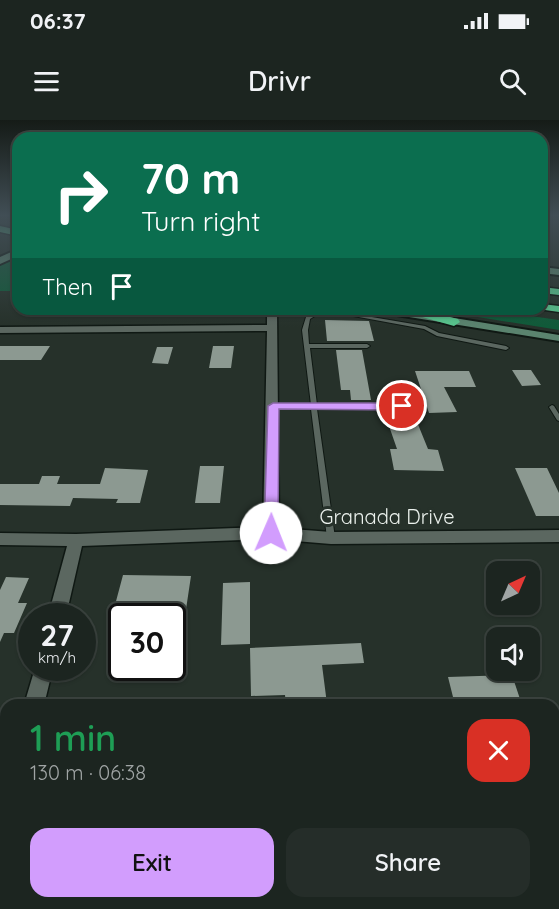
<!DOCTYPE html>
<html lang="en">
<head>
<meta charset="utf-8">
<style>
  body { margin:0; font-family:Quicksand,sans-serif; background:#252d29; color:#f1f3f6; height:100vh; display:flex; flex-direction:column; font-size:22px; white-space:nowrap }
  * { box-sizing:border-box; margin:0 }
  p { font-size:20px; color:#a0a5a5 }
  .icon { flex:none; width:33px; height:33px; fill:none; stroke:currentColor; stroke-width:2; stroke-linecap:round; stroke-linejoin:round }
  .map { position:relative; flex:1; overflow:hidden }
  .side { position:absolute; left:0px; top:579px; width:560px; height:210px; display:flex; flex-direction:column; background:#1c2520; border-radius:18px 18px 0 0; box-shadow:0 2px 4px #0004,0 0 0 2px #3a423e }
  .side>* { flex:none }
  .banner { position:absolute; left:12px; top:12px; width:536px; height:183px; border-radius:18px; box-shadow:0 2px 4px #0004,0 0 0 2px #3a423e; background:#0b6e4f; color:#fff; overflow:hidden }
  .needle { width:39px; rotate:44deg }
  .tools { position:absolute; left:486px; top:441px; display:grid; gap:12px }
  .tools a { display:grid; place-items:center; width:54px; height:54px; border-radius:12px; background:#1c2520; box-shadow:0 2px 4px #0004,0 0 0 2px #3a423e; font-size:30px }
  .speed { position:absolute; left:18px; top:483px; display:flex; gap:12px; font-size:30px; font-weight:700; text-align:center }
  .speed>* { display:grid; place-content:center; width:78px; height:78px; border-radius:50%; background:#1c2520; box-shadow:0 2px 4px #0004,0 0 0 2px #3a423e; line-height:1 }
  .speed small { font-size:15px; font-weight:400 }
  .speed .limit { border:3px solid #111; border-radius:9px; background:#fff; color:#111 }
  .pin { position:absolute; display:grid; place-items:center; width:51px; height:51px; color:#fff; margin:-26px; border:3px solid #fff; border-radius:50%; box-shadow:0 2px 6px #0007 }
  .me { position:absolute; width:66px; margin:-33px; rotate:1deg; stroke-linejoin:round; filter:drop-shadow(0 0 4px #0008) }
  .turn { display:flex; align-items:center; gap:21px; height:126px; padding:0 30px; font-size:27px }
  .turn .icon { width:78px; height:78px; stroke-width:2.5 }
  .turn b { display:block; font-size:42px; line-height:51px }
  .then { display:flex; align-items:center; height:57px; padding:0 30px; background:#0003; gap:12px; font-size:22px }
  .round { display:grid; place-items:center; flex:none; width:63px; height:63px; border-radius:18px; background:#252d29 }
  .overview { display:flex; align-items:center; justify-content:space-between; height:102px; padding:0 30px }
  h1 { font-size:36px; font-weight:600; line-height:45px; color:#1e9e55 }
  .button { display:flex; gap:12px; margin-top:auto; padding:12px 30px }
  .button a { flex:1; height:69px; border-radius:18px; background:#d29dfd; color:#111; font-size:24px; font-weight:600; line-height:69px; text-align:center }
  .button a+a { background:#252d29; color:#f1f3f6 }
  .status { display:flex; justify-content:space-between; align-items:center; height:42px; padding:0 30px; background:#1c2520; direction:ltr }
  .status svg { height:16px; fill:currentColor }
  header { display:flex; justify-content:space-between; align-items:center; height:78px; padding:0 30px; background:#1c2520; font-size:27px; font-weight:600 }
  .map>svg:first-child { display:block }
  .green { fill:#105a39 }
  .building { fill:#8c9991 }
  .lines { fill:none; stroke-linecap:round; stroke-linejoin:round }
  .service-casing { stroke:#0f1813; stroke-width:2 }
  .minor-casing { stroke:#0f1813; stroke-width:3 }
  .secondary-casing { stroke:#0f1813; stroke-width:4 }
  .motorway-casing { stroke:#0f1813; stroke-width:3 }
  .service { fill:#5b6760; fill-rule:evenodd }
  .minor { fill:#5b6760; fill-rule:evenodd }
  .secondary { fill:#5a836e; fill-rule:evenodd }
  .motorway { fill:#58c48d; fill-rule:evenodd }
  .route { fill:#d29dfd; stroke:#8866a4; stroke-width:1.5 }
  .labels { text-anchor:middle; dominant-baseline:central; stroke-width:6; stroke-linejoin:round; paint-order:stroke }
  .street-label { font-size:20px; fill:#ebf1ed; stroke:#26312a }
</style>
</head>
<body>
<div class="status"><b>06:37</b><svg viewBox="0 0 49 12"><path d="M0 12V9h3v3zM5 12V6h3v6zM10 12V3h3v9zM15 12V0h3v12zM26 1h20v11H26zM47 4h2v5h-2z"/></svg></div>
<header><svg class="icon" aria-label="menu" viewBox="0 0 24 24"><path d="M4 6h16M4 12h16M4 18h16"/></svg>Drivr<svg class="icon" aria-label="search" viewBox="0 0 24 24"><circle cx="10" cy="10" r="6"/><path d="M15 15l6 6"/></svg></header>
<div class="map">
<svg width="559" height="789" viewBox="0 0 559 789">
  <rect width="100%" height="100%" fill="#26312a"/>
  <path class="green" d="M18,138V171H0V145Z
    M428,189H481L559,200V210Z"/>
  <path class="building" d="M325,200L369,201L374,221H327Z
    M0,226H50L41,240H0Z
    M213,226H234L231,248H209Z
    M157,227H173L168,244L152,243Z
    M336,230H362L371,280H351L350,270H341Z
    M512,250H531L541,265L522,266Z
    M415,251H469L476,267H444L457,292L429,293Z
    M417,302L428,329L438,330L444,351L394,350L390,329H397L388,303Z
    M200,346H224L220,383H195Z
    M105,348L148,350L140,383H116L118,379L73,378L70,386L0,385V364H39L42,356H60L57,364H100Z
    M515,348H547L559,373V396H536Z
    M123,455L191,456L185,496H149L151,485H115Z
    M6,457L29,458L18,483H27L14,513H4L0,522V470Z
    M250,462V524L221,525L223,463Z
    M361,523L364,543L322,545L327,584L286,585L285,575L251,576L250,528Z
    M512,555L522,585H455L448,557Z"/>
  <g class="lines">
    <g class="service-casing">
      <path id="service" d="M317,192L348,193L425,206L439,213L506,226L509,228L506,230L437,216L424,209L348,195L318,194L310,199L308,210L309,224H367L370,226L367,228H310L317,285H398L390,265L393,263L396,265L405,287L402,289H317L335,418L334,420H328L327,418L311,289L273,288L270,286L273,284L311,285L302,210L306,197Z
        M552,285L554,286L559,294V301L557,300L549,287Z"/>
    </g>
    <g class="minor-casing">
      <path id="minor" d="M267,189H277L279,408L331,412L559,410V422L331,424L271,419L82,426L66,496H48L67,426L0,425V413L76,414L263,407L267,211L0,213V207L267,205Z
        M35,548H53L44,585H24Z
        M6,686V731L0,734V688Z"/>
    </g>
    <g class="secondary-casing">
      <path id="secondary" d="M18,129V136L0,144V137Z
        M542,147L559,149V155L542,153Z
        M373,189H398L559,215V221L378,192Z"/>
    </g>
    <g class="motorway-casing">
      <path id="motorway" d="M11,96H18V100Z
        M0,106L18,110V116L0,112Z
        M542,167L559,169V175L542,173Z
        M542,184L559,186V192L538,189H542Z
        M399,189H418L458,199L460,202L454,206L401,191Z"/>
    </g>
    <use href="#service" class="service"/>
    <use href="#minor" class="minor"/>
    <use href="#secondary" class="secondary"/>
    <use href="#motorway" class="motorway"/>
  </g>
  <linearGradient id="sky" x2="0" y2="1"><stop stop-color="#151b17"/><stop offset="0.46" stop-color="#414e55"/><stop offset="1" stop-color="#414e55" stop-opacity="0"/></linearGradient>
  <rect width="559" height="207" fill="url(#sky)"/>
  <path class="route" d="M273,283H402L407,286L402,290L279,289L278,413L271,419L264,413L268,286Z"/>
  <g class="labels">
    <g class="street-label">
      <text x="387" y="396">Granada Drive</text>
    </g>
  </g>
</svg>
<div class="tools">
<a><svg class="needle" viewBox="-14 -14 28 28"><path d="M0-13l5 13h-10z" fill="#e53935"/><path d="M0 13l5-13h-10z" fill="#a0a5a5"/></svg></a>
<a><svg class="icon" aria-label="sound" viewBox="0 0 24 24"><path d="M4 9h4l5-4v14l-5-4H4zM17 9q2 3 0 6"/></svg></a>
</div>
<div class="speed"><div>27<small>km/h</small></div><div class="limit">30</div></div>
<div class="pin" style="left:402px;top:286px;background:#d93025"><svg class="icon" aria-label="arrive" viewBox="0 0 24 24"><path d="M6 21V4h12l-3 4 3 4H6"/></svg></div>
<svg class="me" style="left:271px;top:413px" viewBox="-20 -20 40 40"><circle r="19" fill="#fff"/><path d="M0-13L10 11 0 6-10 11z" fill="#d29dfd"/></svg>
<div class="banner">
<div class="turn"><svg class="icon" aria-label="right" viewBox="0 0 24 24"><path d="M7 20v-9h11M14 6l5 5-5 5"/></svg><div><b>70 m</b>Turn right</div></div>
<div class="then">Then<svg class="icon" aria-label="arrive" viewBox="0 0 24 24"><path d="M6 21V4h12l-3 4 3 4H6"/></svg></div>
</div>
<section class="side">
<div class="overview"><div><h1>1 min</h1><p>130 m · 06:38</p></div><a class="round" style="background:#d93025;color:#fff"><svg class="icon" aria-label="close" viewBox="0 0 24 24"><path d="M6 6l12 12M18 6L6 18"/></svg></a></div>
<div class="button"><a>Exit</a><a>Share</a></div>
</section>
</div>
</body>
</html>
